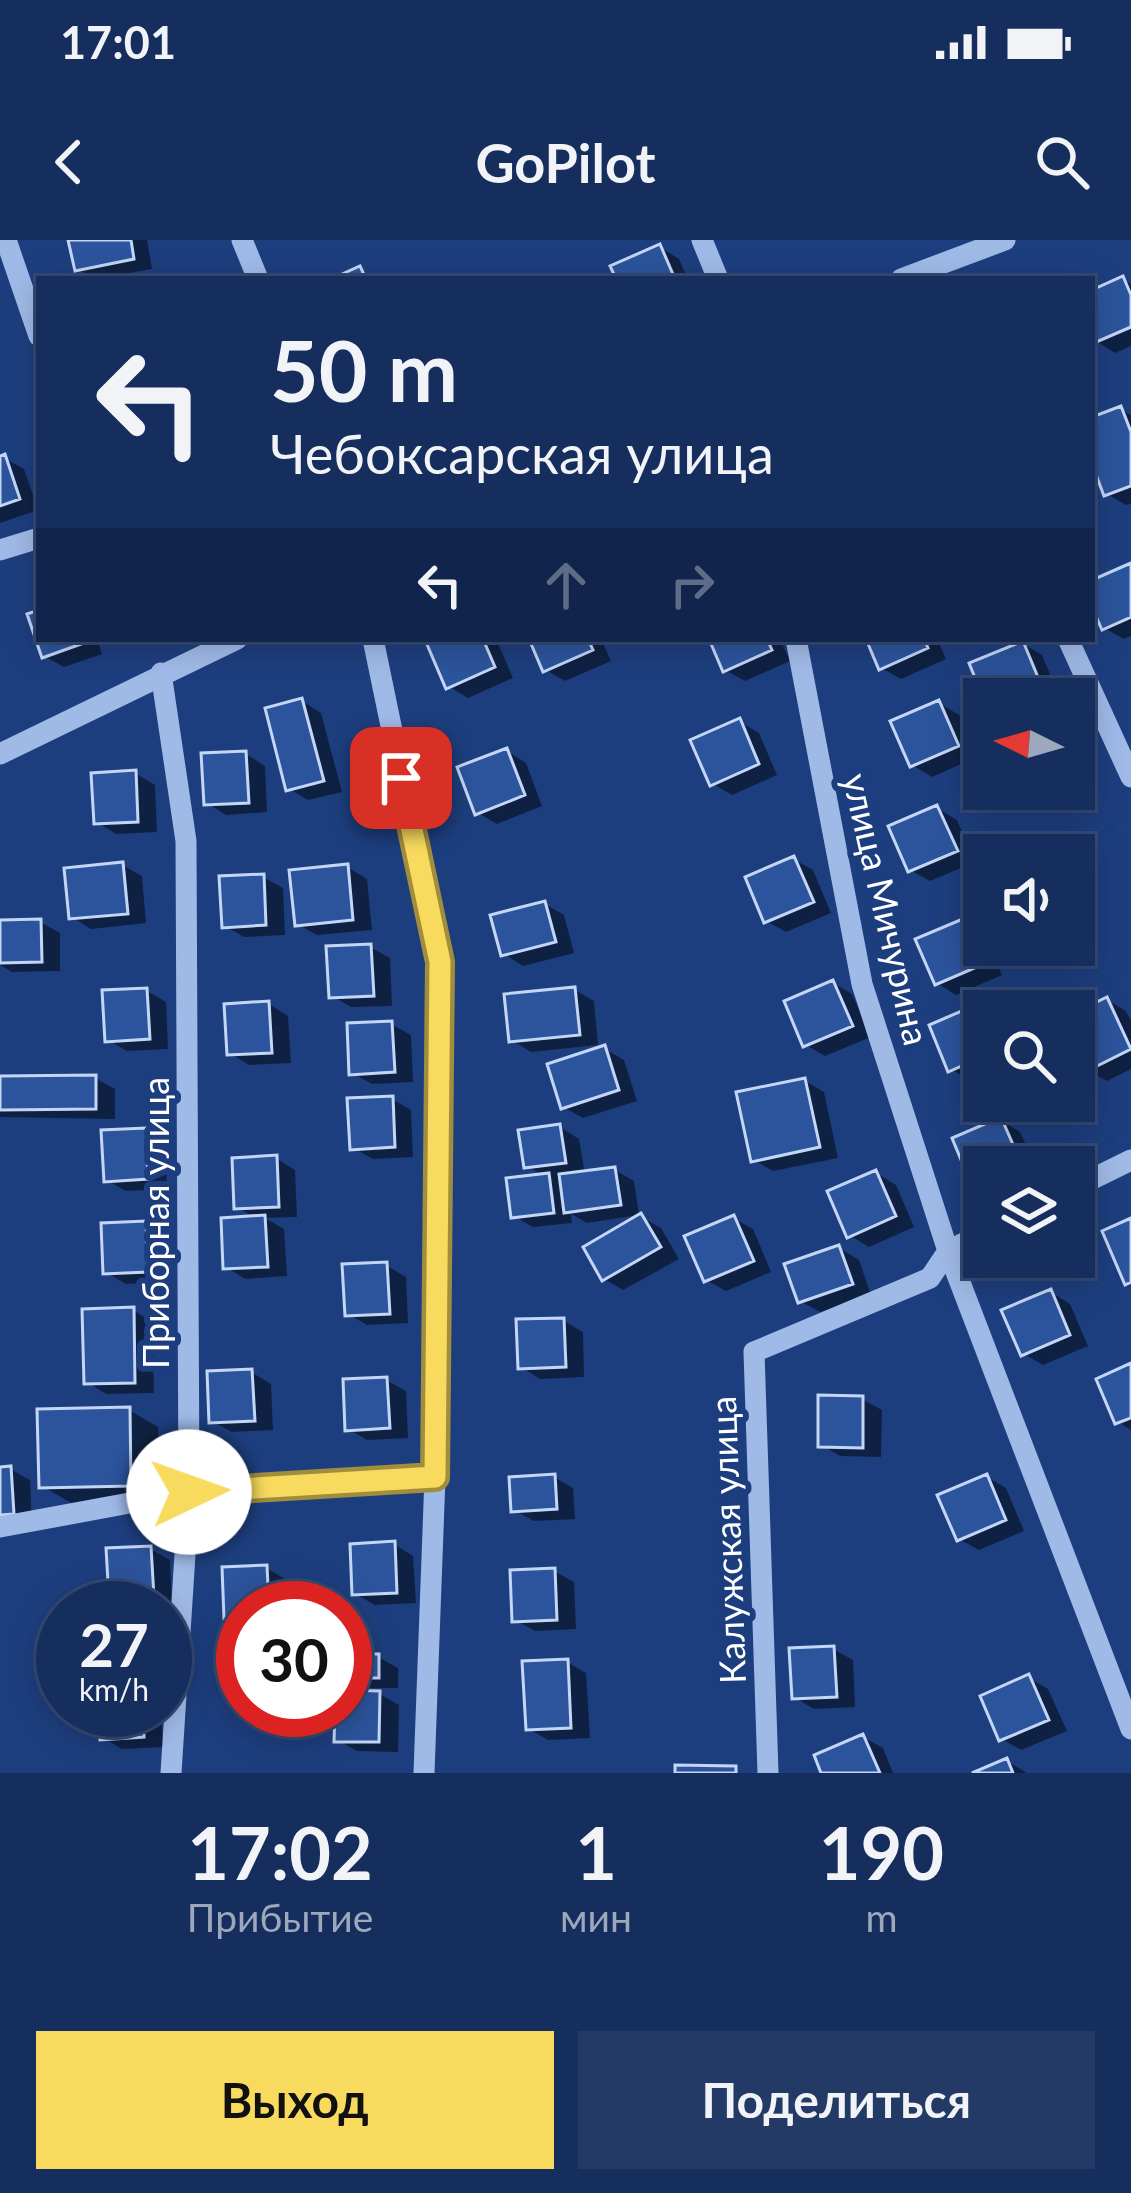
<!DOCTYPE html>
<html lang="ru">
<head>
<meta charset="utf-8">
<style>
  body { margin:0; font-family:Lato,sans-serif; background:#233a67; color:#f1f3f6; height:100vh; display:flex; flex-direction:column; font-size:45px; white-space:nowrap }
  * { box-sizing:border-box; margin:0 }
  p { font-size:39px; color:#9ea8bc }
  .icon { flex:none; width:66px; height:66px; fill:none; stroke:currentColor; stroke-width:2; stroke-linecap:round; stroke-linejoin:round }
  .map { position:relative; height:1533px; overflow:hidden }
  .panel { display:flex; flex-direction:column; background:#162e5e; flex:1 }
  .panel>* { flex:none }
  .hud { position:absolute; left:36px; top:36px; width:1059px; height:366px; border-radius:0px; box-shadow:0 6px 30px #0003,0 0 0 3px #354a73; background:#162e5e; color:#f1f3f6; overflow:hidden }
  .needle { width:78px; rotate:275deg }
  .controls { position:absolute; left:963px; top:438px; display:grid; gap:24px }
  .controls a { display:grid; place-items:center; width:132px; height:132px; border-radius:0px; background:#162e5e; box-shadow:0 6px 30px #0003,0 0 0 3px #354a73; font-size:60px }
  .speed { position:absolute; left:36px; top:1341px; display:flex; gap:24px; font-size:60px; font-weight:700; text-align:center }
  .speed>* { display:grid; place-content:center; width:156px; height:156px; border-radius:50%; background:#162e5e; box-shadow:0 6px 30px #0003,0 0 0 3px #354a73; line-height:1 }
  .speed small { font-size:30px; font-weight:400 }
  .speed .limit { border:18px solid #d22; background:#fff; color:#111 }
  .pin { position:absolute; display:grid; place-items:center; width:102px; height:102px; color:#fff; margin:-51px; border-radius:24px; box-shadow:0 6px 18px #0006 }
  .me { position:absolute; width:132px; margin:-66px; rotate:87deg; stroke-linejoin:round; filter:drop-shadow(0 0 9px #0008) }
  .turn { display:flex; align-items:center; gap:42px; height:252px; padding:0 36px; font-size:54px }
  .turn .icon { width:156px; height:156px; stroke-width:2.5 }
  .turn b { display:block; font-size:84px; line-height:102px }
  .lanes { display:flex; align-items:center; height:114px; padding:0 36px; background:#0003; justify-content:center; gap:60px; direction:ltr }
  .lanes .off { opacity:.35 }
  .eta { display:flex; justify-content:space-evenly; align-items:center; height:204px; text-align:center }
  .eta b { font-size:72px; font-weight:700; line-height:84px }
  .action { display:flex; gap:24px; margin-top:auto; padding:24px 36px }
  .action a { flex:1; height:138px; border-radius:0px; background:#f8da5e; color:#111; font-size:48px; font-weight:700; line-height:138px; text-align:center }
  .action a+a { background:#233a67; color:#f1f3f6 }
  .status { display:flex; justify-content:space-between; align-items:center; height:84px; padding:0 60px; background:#162e5e; direction:ltr }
  .status svg { height:33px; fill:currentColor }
  header { display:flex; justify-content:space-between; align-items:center; height:156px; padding:0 36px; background:#162e5e; font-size:54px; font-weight:700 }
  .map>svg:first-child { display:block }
  .shadow { fill:#0007 }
  .building { fill:#2c549c; stroke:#c4d6f6; stroke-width:3 }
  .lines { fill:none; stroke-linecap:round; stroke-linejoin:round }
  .minor { stroke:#a0bae8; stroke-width:21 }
  .route-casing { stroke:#a18e3d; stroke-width:30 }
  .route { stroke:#f8da5e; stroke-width:21 }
  .labels { text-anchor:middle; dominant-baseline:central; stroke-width:12; stroke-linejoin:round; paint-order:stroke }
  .street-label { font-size:36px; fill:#fff; stroke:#1d3e7e }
</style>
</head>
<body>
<div class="status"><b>17:01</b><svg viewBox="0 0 49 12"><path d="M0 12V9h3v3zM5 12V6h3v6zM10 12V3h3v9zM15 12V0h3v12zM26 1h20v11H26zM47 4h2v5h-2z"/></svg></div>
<header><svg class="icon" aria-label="back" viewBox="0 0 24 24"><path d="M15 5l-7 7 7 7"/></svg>GoPilot<svg class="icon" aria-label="search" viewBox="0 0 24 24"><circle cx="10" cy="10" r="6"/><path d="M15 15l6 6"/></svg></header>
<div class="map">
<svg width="1131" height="1533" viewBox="0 0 1131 1533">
  <rect width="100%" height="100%" fill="#1d3e7e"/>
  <path class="shadow" d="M71,0H147L152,29L95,39L77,29Z
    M660,7L679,19L688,39H619Z
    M1123,40L1131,44V106L1115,113L1096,101L1092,92V53Z
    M1120,169L1131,175V264L1126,265L1107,254L1092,216V180Z
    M4,218L24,229L38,270L0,283V219Z
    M1092,240L1099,257L1092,260Z
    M1131,326V396L1124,399L1104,388L1092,360V343Z
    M39,373V399H97L102,414L64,427L44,416L31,376Z
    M441,399H496L513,438L468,458L448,446Z
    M533,399H601L611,421L565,441L546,430Z
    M712,399H780L790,421L745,441L725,430Z
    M869,399H937L946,419L901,439L881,428Z
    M1023,404L1042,415L1060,458L987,459Z
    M302,461L321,473L342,552L308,560L289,549Z
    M939,463L959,475L977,517L932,537L912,525Z
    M740,482L759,493L777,535L732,555L713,544Z
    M507,511L526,523L542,566L497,584L478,573Z
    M246,514L265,526L267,572L226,575L207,563Z
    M135,533L155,545L157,592L116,594L97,582Z
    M937,568L957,580L975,622L930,641L910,630Z
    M793,619L813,630L831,673L786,692L766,681Z
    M122,625L142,636L146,683L91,689L72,677Z
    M347,627L367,639L372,690L317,695L297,684Z
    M263,637L283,648L285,695L244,697L225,686Z
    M545,664L564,675L574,713L523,726L504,714Z
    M964,681L984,693V705H989L1002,735L956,755L937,743Z
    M40,682L60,693V731L12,732L0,725V683Z
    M370,707L390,718L392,766L351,767L332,756Z
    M833,743L852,754L871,797L825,816L806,805Z
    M575,750L594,761L598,805L531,812L511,800Z
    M147,751L166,762L168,809L127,811L108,800Z
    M1107,760L1126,771L1131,781V829L1107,841L1087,830L1074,804V777Z
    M269,764L288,776L291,823L249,825L230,813Z
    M978,767L984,771V835L970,841L951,829Z
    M391,784L411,795L413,842L372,844L352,833Z
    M605,809L624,820L637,861L583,878L563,867Z
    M95,838L115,849V879L0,877V839Z
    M805,841L824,852L838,918L773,931L754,920Z
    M392,859L411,870L413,917L373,919L353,908Z
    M1000,880L1020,892L1036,927H984V948L974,942Z
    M560,887L579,899L585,934L615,930L634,941L639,975L587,983L571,974L572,983L533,987L514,976L545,937L527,926Z
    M145,891L165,902L167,949L126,951L106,940Z
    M276,918L295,930L297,977L265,978L284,989L287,1036L245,1039L226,1027L257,979L237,967Z
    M876,933L896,945L914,987L869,1007L849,995Z
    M641,977L661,988L679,1019L623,1050L604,1039Z
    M733,978L753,989L771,1032L726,1051L706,1040Z
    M145,984L164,995L167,1042L126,1044L106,1032Z
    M839,1008L859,1020L871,1055L820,1072L800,1061Z
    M386,1025L406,1037L408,1083L367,1085L348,1074Z
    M1051,1052L1070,1064L1088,1106L1043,1125L1024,1114Z
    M133,1070L152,1082L154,1153L106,1154L87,1142Z
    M564,1081L583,1092L584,1137L540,1139L521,1127Z
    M1131,1127V1190L1118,1182Z
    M251,1132L271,1144L273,1190L232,1192L212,1181Z
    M386,1140L406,1151L408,1198L367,1200L348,1189Z
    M862,1159L882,1170L881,1217L840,1216L821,1205Z
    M129,1170L158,1187L160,1261L71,1263L42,1246Z
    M10,1229L30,1240L32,1283L0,1285V1230Z
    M554,1237L573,1248L575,1279L534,1281L514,1270Z
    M987,1237L1006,1248L1024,1291L979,1310L959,1299Z
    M394,1304L413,1316L416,1363L375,1365L355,1354Z
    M150,1309L170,1320L172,1367L129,1368L111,1358Z
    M266,1328L285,1339L287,1368H243V1386L227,1377Z
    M554,1331L574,1342L576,1389L535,1391L515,1380Z
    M833,1409L853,1420L855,1467L814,1469L795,1458Z
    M345,1417H378L398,1428V1448H369L399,1465L398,1512L357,1511L337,1500L338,1470H345V1453H353L345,1449Z
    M567,1422L586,1433L590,1498L548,1500L529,1489Z
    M1029,1438L1048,1449L1067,1491L1021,1510L1002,1499Z
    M101,1470H161L163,1507L122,1509L103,1498Z
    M863,1497L883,1508L893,1533H825Z
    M1007,1521L1027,1533H979Z"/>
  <path class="building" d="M68,0H131L134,19L75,31Z
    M660,4L675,39H616L610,26Z
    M360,26L366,39H331Z
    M1123,36L1131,55V87L1094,103L1092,50Z
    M1121,166L1131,192V246L1104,256L1092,224V177Z
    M5,214L20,259L0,266V216Z
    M1131,323V377L1102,390L1092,367V340Z
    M39,370V399H83L84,403L42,418L27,374Z
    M434,399H483L495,427L446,449L426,402Z
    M529,399H588L593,410L543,432Z
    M709,399H767L772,410L723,432Z
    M866,399H924L928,408L879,430Z
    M1023,401L1042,447L1014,459L984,460L969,423Z
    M302,458L324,541L286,551L265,468Z
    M939,460L959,506L910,527L890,481Z
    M740,478L759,524L710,546L690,500Z
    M507,508L525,555L475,575L457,527Z
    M246,511L249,563L204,565L201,513Z
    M136,530L138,582L94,584L91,533Z
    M937,565L958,611L908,632L888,586Z
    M794,616L814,662L764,683L745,637Z
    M123,622L128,674L69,679L64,628Z
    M348,624L353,680L295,686L289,630Z
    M264,634L266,685L222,688L219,636Z
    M545,661L556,702L501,716L490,675Z
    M965,678L984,724L935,745L915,699Z
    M41,679L42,722L0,723V680Z
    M371,704L374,756L329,758L326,706Z
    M833,740L853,786L803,807L784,761Z
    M575,747L580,795L509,802L504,754Z
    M147,748L150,799L105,802L102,750Z
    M1107,757L1131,809L1085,832L1074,811V773Z
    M269,761L272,813L227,815L224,764Z
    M978,764L984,778V816L948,832L929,785Z
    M392,781L395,832L349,835L347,783Z
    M605,805L619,850L561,869L547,824Z
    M96,835V869L0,870V836Z
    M805,838L820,907L751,922L736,852Z
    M393,856L395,907L350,910L347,858Z
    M1001,877L1021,923L1011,927H984V939L971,944L952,898Z
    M560,884L566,923L524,928L518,890Z
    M146,888L148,939L104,942L101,890Z
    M277,915L279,967L234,969L232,918Z
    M615,927L621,965L564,973L559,934Z
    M876,930L896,976L847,998L827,951Z
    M549,933L554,973L511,978L506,938Z
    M641,973L661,1007L602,1041L583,1007Z
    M265,975L268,1027L223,1029L221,978Z
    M734,975L754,1021L704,1042L684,996Z
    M1131,978V1042L1125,1045L1102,991Z
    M146,981L148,1032L103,1034L101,983Z
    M839,1005L853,1044L798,1063L784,1024Z
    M387,1022L390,1074L345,1076L342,1024Z
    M1051,1049L1070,1095L1021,1116L1001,1070Z
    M134,1067L135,1143L84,1144L82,1069Z
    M564,1078L566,1127L518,1129L516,1079Z
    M1131,1123V1178L1115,1184L1096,1139Z
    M252,1129L255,1181L209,1183L207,1131Z
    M387,1137L390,1188L345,1191L343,1139Z
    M818,1155L863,1156V1208L818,1207Z
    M130,1167L131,1246L39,1248L37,1169Z
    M11,1226L14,1274L0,1275V1227Z
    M555,1234L557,1269L511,1272L509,1237Z
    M987,1234L1006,1280L957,1301L937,1255Z
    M395,1301L397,1353L352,1355L350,1304Z
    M151,1306L154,1357L109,1360L106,1308Z
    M267,1325L269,1368H243V1378L224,1379L222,1327Z
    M555,1328L557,1380L512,1382L510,1330Z
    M834,1406L837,1457L792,1459L789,1408Z
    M345,1414H379V1438H345Z
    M568,1419L571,1488L526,1490L522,1421Z
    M1029,1434L1049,1480L999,1501L980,1456Z
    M345,1450L380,1451L379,1502H334L335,1470H345Z
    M98,1470H143L144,1497L100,1500Z
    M863,1494L880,1533H821L814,1515Z
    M1007,1518L1013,1533H972Z
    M675,1525L736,1526V1533H675Z"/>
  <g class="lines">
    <path class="minor" d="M6,0L39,96
      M242,0L258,39
      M702,0L718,39
      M901,39L1005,0
      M0,310L39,298
      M373,399L440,722L435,1237L424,1533
      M796,399L862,744L948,1011L1131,1489
      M1068,399L1131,537
      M161,433L186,601L189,1252L171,1533
      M0,514L237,399
      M1074,948L1131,920
      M0,1287L189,1252L435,1237
      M768,1533L754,1112L930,1038L948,1011L984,993"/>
  </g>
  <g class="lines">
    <g class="route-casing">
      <path id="route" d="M189,1252L435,1237L440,722L401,538"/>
    </g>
    <use href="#route" class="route"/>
  </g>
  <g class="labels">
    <g class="street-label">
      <text transform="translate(887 669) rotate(77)">улица Мичурина</text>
      <text transform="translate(155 983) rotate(-90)">Приборная улица</text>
      <text transform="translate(727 1300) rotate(-92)">Калужская улица</text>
    </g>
  </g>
</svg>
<div class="controls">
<a><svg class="needle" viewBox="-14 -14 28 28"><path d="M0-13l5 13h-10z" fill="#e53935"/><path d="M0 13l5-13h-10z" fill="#9ea8bc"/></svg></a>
<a><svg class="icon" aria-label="sound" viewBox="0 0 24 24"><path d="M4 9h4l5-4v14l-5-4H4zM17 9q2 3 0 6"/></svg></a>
<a><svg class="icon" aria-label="search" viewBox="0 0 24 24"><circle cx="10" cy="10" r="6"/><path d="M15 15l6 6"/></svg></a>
<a><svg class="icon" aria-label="layers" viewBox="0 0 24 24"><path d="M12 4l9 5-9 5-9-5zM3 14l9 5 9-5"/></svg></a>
</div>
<div class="speed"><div>27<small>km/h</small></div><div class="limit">30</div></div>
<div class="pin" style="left:401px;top:538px;background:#d93025"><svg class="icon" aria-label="arrive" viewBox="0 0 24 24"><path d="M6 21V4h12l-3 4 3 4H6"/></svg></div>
<svg class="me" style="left:189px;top:1252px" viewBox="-20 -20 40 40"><circle r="19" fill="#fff"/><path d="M0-13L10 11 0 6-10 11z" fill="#f8da5e"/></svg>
<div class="hud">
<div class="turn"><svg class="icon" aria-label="left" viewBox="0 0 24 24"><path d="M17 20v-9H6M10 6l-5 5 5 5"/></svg><div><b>50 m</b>Чебоксарская улица</div></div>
<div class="lanes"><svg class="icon" aria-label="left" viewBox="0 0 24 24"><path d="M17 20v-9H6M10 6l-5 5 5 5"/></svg><svg class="icon off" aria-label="ahead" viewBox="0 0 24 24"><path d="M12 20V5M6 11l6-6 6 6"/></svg><svg class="icon off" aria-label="right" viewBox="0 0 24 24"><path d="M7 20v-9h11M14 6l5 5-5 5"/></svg></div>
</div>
</div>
<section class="panel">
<div class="eta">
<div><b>17:02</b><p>Прибытие</p></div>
<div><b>1</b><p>мин</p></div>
<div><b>190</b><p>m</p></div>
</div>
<div class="action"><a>Выход</a><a>Поделиться</a></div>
</section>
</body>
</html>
